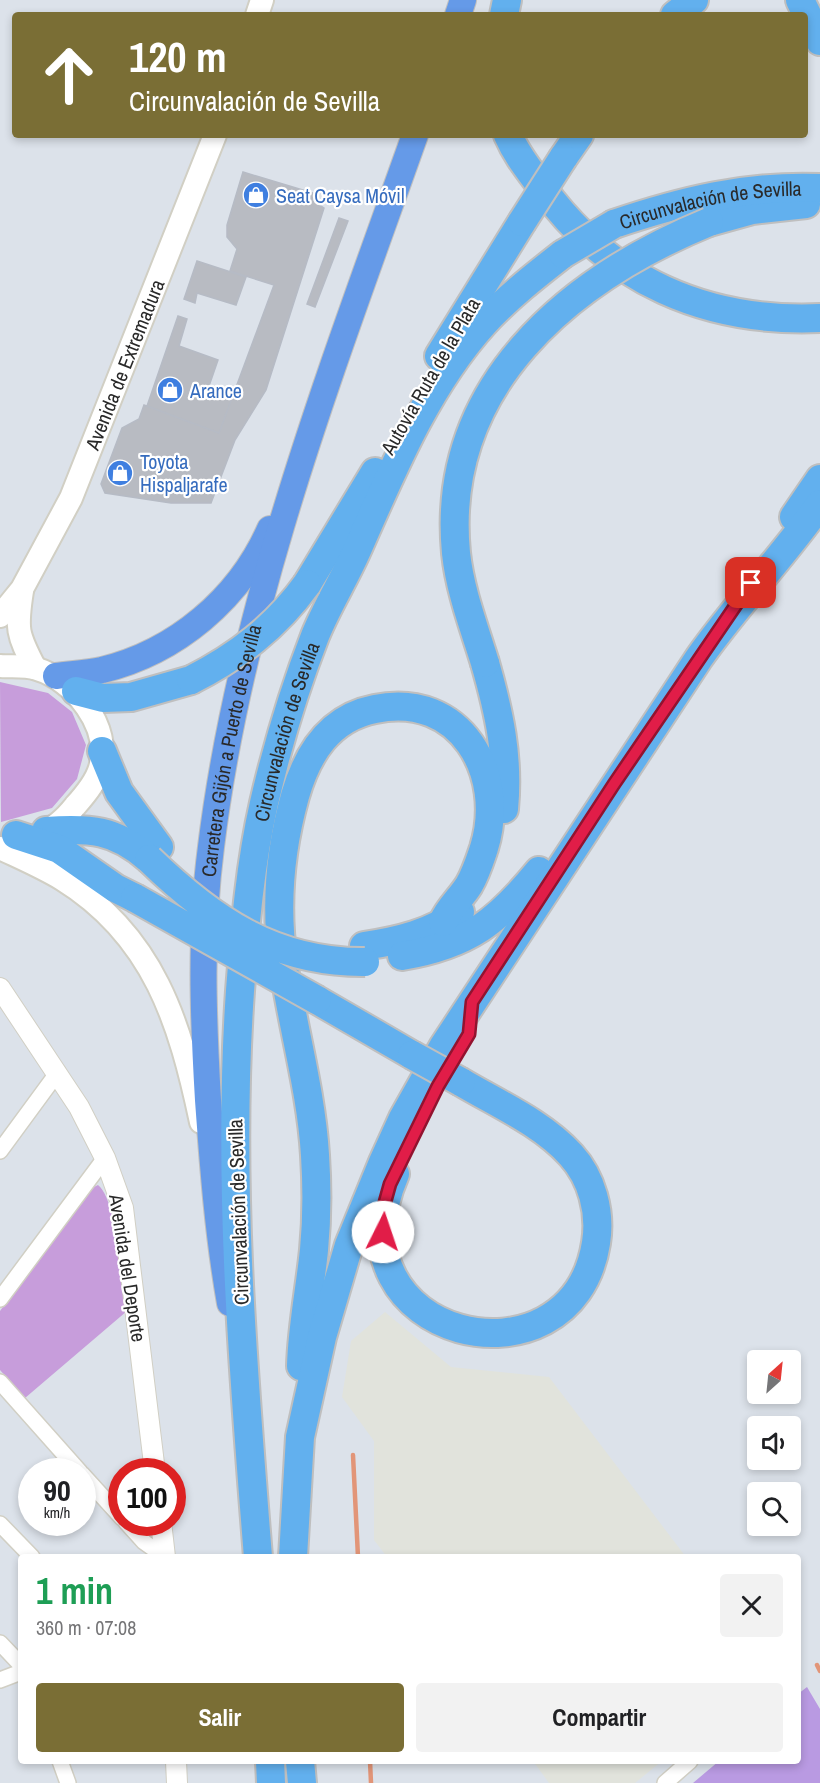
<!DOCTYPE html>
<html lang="es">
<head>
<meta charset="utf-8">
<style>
  body { margin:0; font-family:"Archivo Narrow",sans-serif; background:#f2f2f2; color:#202124; height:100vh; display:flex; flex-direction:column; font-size:22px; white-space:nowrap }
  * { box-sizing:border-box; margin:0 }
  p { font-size:20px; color:#757577 }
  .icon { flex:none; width:33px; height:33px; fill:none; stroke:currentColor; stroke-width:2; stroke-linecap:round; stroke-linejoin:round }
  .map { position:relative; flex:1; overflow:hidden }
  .details { position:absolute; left:18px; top:1554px; width:783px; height:210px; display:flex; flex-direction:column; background:#fff; border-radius:6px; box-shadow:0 3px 9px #0003 }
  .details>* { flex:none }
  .top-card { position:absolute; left:12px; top:12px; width:796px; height:126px; border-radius:6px; box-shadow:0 3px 9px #0003; background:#7a6e35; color:#fff; overflow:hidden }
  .needle { width:39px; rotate:27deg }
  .tools { position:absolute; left:747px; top:1350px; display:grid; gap:12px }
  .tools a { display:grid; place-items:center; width:54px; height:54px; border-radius:6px; background:#fff; box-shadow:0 3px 9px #0003; font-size:30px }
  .speed { position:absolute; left:18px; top:1458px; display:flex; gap:12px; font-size:30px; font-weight:700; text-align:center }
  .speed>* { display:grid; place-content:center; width:78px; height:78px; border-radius:50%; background:#fff; box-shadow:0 3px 9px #0003; line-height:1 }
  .speed small { font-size:15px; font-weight:400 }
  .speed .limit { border:9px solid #d22; background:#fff; color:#111 }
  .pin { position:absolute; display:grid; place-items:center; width:51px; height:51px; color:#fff; margin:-26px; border-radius:12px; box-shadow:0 3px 9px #0006 }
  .me { position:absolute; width:66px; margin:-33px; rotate:4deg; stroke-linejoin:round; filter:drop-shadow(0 0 4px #0008) }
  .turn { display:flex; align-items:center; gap:21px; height:126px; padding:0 18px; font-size:27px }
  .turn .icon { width:78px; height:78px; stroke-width:2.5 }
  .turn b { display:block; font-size:42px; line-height:51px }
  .round { display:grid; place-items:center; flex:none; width:63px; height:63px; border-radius:6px; background:#f2f2f2 }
  .overview { display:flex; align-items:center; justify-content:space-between; height:102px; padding:0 18px }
  h1 { font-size:36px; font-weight:700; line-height:45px; color:#1e9e55 }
  .primary-button { display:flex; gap:12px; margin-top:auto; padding:12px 18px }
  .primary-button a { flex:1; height:69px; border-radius:6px; background:#7a6e35; color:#fff; font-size:24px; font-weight:700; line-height:69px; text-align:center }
  .primary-button a+a { background:#f2f2f2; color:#202124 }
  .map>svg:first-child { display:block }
  .industrial { fill:#e1e3dc }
  .green { fill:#c79ddb }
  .pitch { fill:#b99ae2 }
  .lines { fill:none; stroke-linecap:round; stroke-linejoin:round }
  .stream { stroke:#e29578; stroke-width:4.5 }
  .building { fill:#b8bbc2; stroke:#b6bbc5; stroke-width:1.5 }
  .minor-casing { stroke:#d1cfc4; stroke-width:18 }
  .tertiary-casing { stroke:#d1cfc4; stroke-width:22 }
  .secondary-casing { stroke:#d1cfc4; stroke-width:26 }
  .trunk-casing { stroke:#bfbfbf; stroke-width:28 }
  .motorway-casing { stroke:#bfbfbf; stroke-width:32 }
  .minor { stroke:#fff; stroke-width:15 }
  .tertiary { stroke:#fff; stroke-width:20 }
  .secondary { stroke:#fff; stroke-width:22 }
  .trunk { stroke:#659ae8; stroke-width:26 }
  .motorway { stroke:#62b0ee; stroke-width:28 }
  .motorway-bridge-casing { stroke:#bfbfbf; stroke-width:32; stroke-linecap:butt }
  .motorway-bridge { stroke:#62b0ee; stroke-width:28 }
  .route-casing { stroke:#92132f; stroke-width:15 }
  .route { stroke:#e11d48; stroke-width:10 }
  .labels { text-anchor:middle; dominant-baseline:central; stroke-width:4.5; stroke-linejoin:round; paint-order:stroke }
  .shop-label { font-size:20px; fill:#366cbe; stroke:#fff; text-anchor:start }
  .street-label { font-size:20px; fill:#292929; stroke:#fff }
</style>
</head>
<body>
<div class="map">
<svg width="820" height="1783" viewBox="0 0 820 1783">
  <rect width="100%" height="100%" fill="#dce2ea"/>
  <path class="industrial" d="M385,1312L451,1367L549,1377L686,1557H387L374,1540V1441L342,1397L351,1341Z
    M533,1761H662L635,1783H549Z"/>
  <path class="green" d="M0,682L48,693L72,712L86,745L77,779L52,808L1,822Z
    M98,1185C117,1200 123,1285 127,1311L25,1398L0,1370V1311L92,1188Z"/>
  <path class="pitch" d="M807,1687L820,1709V1783H693L719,1761H798V1694Z"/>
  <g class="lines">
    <path class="stream" d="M353,1455L358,1557
      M817,1665L820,1671
      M370,1761L371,1783"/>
  </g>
  <path class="building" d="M243,172L316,194L313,201L324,208L266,390L235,440L211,503H171L105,493L101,484L122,428L139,419L144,405L219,433L274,285L230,271L237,249L227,237V225Z
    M339,218L348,221L315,307L307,304Z
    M197,261L246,277L236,305L197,293L195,303L184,299Z
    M178,316L187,319L179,346L218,360L208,389L232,398L219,433L147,406Z"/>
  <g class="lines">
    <g class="minor-casing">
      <path id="minor" d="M0,1151L58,1072
        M0,1299L105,1158
        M0,1382L80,1472
        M82,1474L122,1518
        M126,1522L144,1542L165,1557
        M0,1524L32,1557
        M0,1643L21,1665
        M0,1680L21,1672
        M60,1761L68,1783
        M665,1783L690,1761"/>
    </g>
    <g class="tertiary-casing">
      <path id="tertiary" d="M0,988L79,1107L105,1158L123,1208L155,1472
        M161,1522L165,1557
        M176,1761L177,1783"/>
    </g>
    <g class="secondary-casing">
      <g id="secondary">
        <path d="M257,15L262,0"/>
        <path d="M22,591C16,629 17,634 35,668"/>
        <path id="s1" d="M0,616L22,589L71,498L215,135"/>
        <path d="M0,666C11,667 26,665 37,669C74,680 112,727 100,768C96,782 85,795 75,806C67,816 56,828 43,831"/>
        <path d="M0,848C21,858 42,867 62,879C154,936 180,1023 201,1122"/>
      </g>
    </g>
    <g class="trunk-casing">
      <g id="trunk">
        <path d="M458,15L463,0"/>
        <path d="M56,676C71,674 87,673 102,670C176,652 239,599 270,529"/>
        <path id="s2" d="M230,1303C218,1235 213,1168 208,1100C203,1016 200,931 211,847C241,602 333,366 415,135"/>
      </g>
    </g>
    <g class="motorway-casing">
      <g id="motorway">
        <path d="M800,0L820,41"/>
        <path d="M504,15L507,0"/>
        <path d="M675,15L694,0"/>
        <path d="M508,135C517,156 530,171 543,189C610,281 707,323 820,318"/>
        <path d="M563,158L579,135"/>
        <path d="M709,222L752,210L806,204"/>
        <path id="s3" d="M614,224C682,201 747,185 820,188"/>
        <path d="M439,356L522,222"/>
        <path d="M794,517L820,479"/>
        <path d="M307,584L375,472"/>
        <path d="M485,663C499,712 509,757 504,809"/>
        <path d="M76,691L103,698L131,697L191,680"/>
        <path d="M102,751L119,792L159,847"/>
        <path d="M46,831C90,828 115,829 149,859"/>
        <path d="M16,835L59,849L115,888L135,898"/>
        <path d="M364,946C398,941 432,933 460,912"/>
        <path d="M402,956C469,945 498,921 539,871"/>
        <path d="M317,1000L412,1055"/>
        <path d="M395,1174C323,1340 572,1397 596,1243C601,1212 592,1178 571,1155C542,1123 498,1104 461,1082"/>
        <path d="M301,1366C302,1327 310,1289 314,1250C317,1219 317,1186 315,1155C311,1089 292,1026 283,961C275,905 280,850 295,796C307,754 329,718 375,709C460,691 507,773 484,848C480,860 476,873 469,885C461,898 449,908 443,922"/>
        <path id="s4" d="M258,1557C243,1369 227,1179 240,991C245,927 250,865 264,803C277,747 294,690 315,636C327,606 345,578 358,548C392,471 427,386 484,323C508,297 536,275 563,254"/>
        <path d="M293,1557L300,1437L322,1337L349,1245L383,1162L403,1118L443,1047L699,658C737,604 782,558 820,504"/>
        <path d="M270,1761L271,1783"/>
        <path d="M300,1761L302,1783"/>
      </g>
    </g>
    <use href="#minor" class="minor"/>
    <use href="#tertiary" class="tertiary"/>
    <use href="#secondary" class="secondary"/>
    <use href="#trunk" class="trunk"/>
    <use href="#motorway" class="motorway"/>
    <g class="motorway-bridge-casing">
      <path id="motorway-bridge" d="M522,222L563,158
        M563,254L614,224
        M485,663C474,627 460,591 456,553C440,386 568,280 709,222
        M191,680C238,656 276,627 307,584
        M149,859C211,919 274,963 365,962
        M135,898L317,1000
        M412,1055L461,1082"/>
    </g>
    <use href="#motorway-bridge" class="motorway-bridge"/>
  </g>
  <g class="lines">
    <g class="route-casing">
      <path id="route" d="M383,1232L385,1202L390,1184L438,1086L469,1034L472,1002L614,784L751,583"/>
    </g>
    <use href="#route" class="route"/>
  </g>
  <defs>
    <g id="shop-disc" transform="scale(1.35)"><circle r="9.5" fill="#3f7fe0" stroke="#fff"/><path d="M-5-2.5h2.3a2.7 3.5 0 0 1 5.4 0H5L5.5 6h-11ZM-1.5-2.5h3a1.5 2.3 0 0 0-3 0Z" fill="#fff"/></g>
  </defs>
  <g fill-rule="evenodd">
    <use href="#shop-disc" x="256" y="195"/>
    <use href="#shop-disc" x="170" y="390"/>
    <use href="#shop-disc" x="120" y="473"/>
  </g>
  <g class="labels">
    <g class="shop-label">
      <text x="276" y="195">Seat Caysa Móvil</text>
      <text x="190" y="390">Arance</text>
      <text x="140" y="461">Toyota<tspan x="140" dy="23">Hispaljarafe</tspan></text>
    </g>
    <g class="street-label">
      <text stroke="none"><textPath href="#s3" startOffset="99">Circunvalación de Sevilla</textPath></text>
      <text stroke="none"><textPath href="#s1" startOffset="282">Avenida de Extremadura</textPath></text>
      <text transform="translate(430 376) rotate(-60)">Autovía Ruta de la Plata</text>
      <text stroke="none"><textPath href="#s4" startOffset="831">Circunvalación de Sevilla</textPath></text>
      <text stroke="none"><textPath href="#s2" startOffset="556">Carretera Gijón a Puerto de Sevilla</textPath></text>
      <text transform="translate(238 1212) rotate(-92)">Circunvalación de Sevilla</text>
      <text transform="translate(128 1268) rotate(81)">Avenida del Deporte</text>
    </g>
  </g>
</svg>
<div class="tools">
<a><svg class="needle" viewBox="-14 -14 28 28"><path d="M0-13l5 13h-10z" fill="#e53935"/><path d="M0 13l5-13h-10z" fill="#757577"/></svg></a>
<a><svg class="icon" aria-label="sound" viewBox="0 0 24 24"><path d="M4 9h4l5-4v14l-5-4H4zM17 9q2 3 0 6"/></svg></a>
<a><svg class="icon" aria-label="search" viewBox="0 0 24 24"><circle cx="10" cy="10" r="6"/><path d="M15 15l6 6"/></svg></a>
</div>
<div class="speed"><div>90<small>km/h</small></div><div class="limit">100</div></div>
<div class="pin" style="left:751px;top:583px;background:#d93025"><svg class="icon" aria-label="arrive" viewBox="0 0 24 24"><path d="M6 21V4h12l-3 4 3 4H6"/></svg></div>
<svg class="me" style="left:383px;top:1232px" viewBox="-20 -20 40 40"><circle r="19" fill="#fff"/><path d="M0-13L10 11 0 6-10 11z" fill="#e11d48"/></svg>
<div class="top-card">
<div class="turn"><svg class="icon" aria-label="ahead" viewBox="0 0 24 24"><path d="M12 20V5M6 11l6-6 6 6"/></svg><div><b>120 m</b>Circunvalación de Sevilla</div></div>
</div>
<section class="details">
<div class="overview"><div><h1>1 min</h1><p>360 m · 07:08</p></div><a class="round"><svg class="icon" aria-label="close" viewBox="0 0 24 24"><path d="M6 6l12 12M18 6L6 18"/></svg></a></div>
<div class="primary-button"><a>Salir</a><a>Compartir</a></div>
</section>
</div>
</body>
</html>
